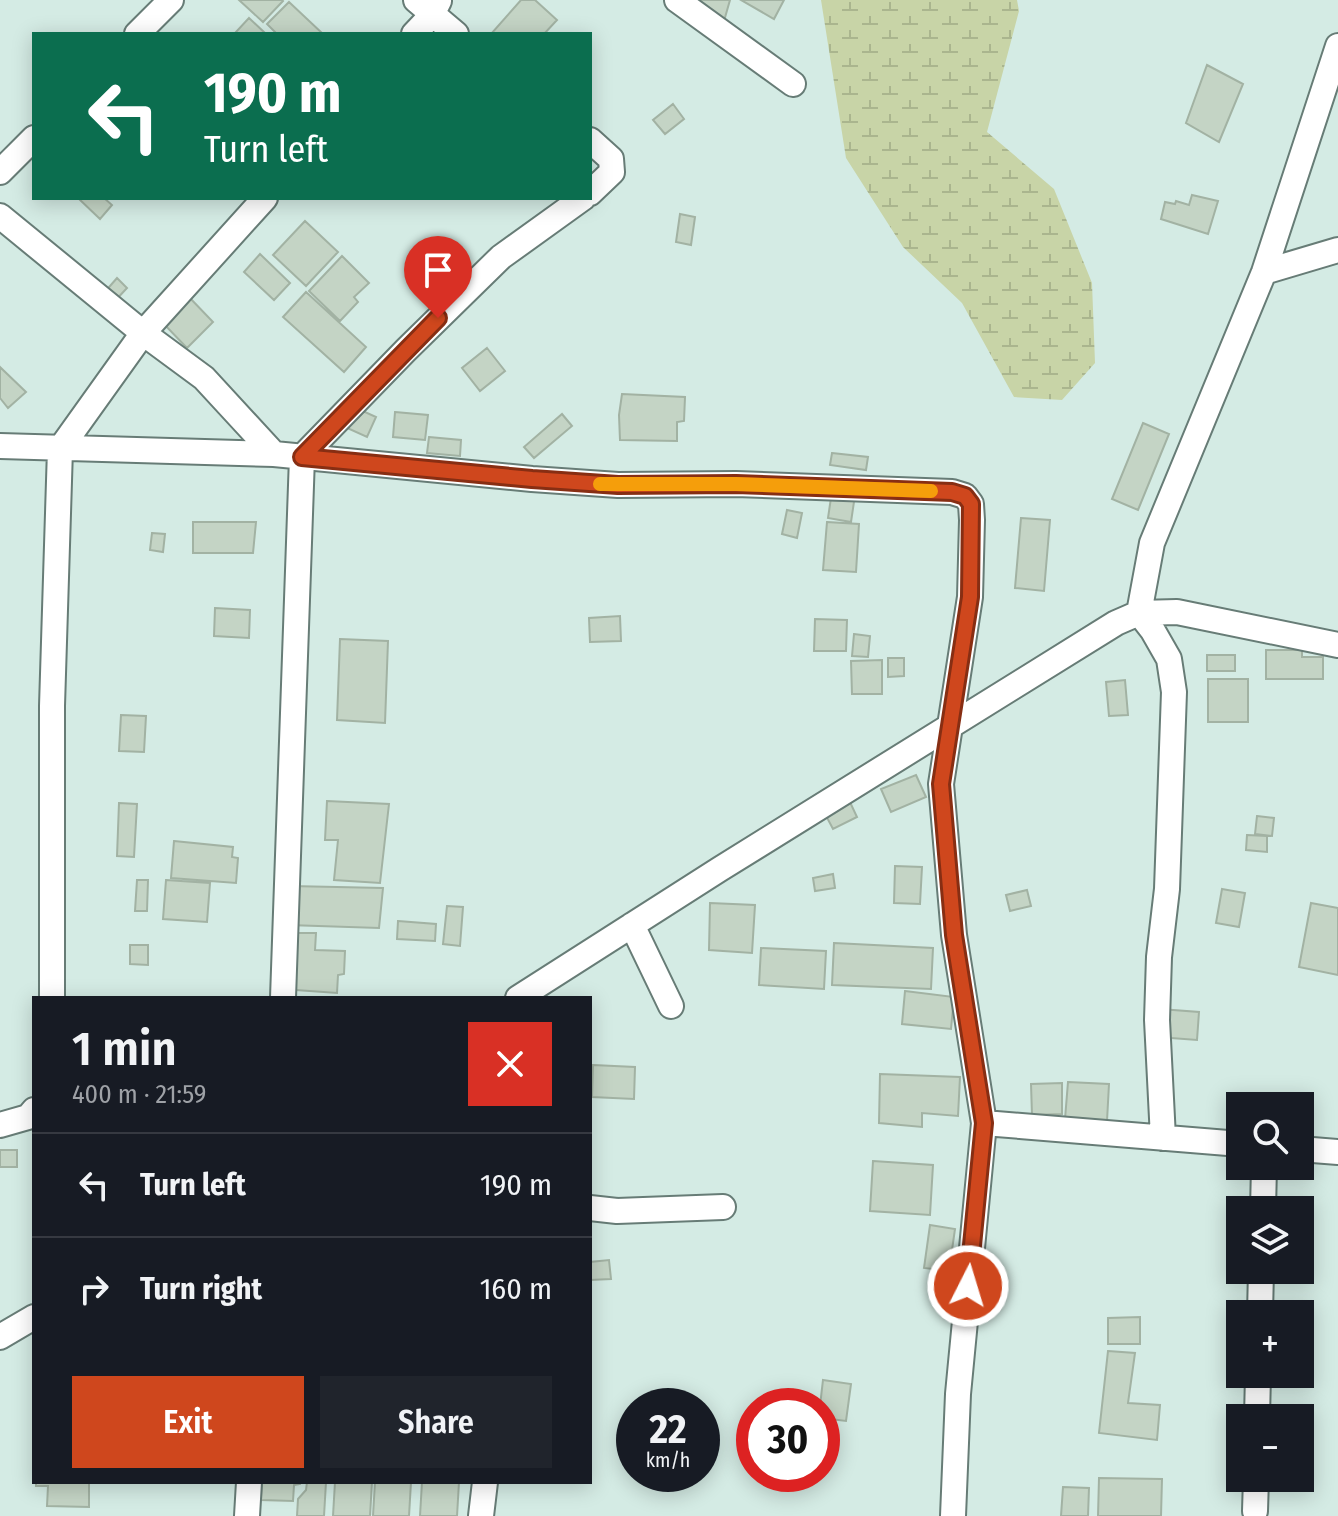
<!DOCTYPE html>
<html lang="en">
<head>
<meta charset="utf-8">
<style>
  body { margin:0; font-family:"Fira Sans Condensed",sans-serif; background:#20242c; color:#f1f3f6; height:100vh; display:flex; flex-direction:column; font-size:30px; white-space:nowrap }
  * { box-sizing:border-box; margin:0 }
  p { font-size:26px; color:#9ea1a6 }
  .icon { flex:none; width:44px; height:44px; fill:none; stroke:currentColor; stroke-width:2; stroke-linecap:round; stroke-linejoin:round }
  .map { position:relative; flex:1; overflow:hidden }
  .panel { position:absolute; left:32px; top:996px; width:560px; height:488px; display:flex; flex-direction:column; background:#171b24; border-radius:0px; box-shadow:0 4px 20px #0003 }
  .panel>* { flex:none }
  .banner { position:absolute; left:32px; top:32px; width:560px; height:168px; border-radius:0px; box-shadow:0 4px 20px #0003; background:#0b6e4f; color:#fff; overflow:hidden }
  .tools { position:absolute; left:1226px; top:1092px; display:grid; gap:16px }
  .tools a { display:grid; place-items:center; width:88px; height:88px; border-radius:0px; background:#171b24; box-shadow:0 4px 20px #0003; font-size:40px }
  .speed { position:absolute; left:616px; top:1388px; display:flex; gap:16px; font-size:40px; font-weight:700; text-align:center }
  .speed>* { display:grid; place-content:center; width:104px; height:104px; border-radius:50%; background:#171b24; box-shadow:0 4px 20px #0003; line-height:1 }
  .speed small { font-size:20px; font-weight:400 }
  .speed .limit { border:12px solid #d22; background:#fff; color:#111 }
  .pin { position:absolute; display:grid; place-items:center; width:68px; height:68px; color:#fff; margin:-82px -34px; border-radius:50% 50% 50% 0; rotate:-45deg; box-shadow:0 0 8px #0007 }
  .pin .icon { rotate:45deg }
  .me { position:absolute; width:88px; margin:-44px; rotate:5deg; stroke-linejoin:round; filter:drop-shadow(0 0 6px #0008) }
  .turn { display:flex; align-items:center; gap:28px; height:168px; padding:0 40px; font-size:36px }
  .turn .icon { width:104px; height:104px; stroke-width:2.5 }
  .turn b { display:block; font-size:56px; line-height:68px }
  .round { display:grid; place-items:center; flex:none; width:84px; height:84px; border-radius:0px; background:#20242c }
  .headline { display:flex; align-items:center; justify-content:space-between; height:136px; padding:0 40px }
  h1 { font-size:48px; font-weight:600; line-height:60px }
  .action { display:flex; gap:16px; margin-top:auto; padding:16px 40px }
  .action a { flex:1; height:92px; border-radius:0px; background:#cf471d; color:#fff; font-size:32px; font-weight:600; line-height:92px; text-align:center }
  .action a+a { background:#20242c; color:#f1f3f6 }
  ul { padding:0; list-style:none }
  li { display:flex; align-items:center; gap:24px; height:104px; padding:0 40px; border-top:2px solid #363941 }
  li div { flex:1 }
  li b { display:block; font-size:30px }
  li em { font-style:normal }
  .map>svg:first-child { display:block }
  .wetland { fill:url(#wetland-marsh) }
  .building { fill:#c4d4c5; stroke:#a2b2a3; stroke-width:2 }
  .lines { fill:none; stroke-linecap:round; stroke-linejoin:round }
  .street-casing { stroke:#677c76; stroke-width:28 }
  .street { stroke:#fff; stroke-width:24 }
  .route-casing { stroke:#872e13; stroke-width:20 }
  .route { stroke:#cf471d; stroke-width:14 }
  .slow { stroke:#f59e0b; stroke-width:14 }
</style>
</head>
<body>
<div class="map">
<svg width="1338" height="1516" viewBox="0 0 1338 1516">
  <defs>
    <pattern id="wetland-marsh" width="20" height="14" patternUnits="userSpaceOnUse" patternTransform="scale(2)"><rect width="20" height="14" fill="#c8d4a7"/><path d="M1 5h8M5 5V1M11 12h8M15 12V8" fill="none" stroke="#aab58e"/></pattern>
  </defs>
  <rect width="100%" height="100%" fill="#d4ebe4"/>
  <path class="wetland" d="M821,0H1017L1019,11L987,132L1054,189L1092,283L1095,363L1062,400L1014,397L962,303L903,247L846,158Z"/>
  <path class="building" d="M239,0H282L283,1L263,22Z
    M521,0H535L557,20L544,34H491Z
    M694,0H730L722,28Z
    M741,0H784L774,19Z
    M289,2L323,34H277L267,24Z
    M249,18L266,34L235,33Z
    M1207,65L1243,84L1219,142L1186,123Z
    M673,104L684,119L665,134L653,120Z
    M1192,195L1218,201L1208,234L1161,219L1165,202L1175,204L1176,201L1189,205Z
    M78,198H104L112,205L100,219Z
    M680,214L695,217L691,245L676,242Z
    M305,221L338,252L306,286L273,255Z
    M260,254L290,283L274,300L244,272Z
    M342,256L369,283L354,297L358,302L340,321L309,291Z
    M117,278L127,288L113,303L103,294Z
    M306,292L366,347L344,372L283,317Z
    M188,296L213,322L187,348L162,322Z
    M487,348L505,371L480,391L462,368Z
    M0,367L26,392L8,408L0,398Z
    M622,394L685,397L684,421L677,422V441L620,440L619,415Z
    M354,407L376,417L367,437L345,427Z
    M395,412L428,415L425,440L393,437Z
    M562,414L572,426L534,458L524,447Z
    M1143,423L1169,434L1138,510L1112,499Z
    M429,437L461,440L460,456L427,453Z
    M832,453L868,457L866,470L830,465Z
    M832,491L855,495L851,522L828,518Z
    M787,510L802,513L797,538L782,534Z
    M1021,518L1050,520L1044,591L1015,588Z
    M193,522H256L253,553H193Z
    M827,522L859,524L856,572L823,570Z
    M152,533L165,534L163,552L150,550Z
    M215,608L250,610L249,638L214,636Z
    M620,616L621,641L590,642L589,618Z
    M815,619L847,620L846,651H814Z
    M854,634L870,636L868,657L852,656Z
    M340,639L388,641L385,723L337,720Z
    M1266,650H1302V657H1323V679H1266Z
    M1207,655H1235V671H1207Z
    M888,658H904V676L888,677Z
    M882,660V694H852L851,661Z
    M1208,679H1248V722H1208Z
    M1125,680L1128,715L1109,716L1106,682Z
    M121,715L146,716L144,752L119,751Z
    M916,775L926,797L891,812L881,789Z
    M849,800L857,817L833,829L824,812Z
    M327,801L389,804L380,883L334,880L338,840H325Z
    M119,803L137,804L134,857L117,856Z
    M1257,816L1274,818L1272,836L1255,834Z
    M1247,835L1267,836V852L1246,850Z
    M174,841L233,847L232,857L238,858L236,883L171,878Z
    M895,866L922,867L920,904L894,903Z
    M833,874L835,888L815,891L813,878Z
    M137,880H148L147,911H135Z
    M166,880L210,883L207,922L163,919Z
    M290,886L383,888L379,928L288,925Z
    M1222,889L1245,893L1239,927L1216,923Z
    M1027,890L1031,906L1010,911L1006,895Z
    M710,903L755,905L752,953L709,950Z
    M1311,903L1338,908V975L1299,967Z
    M447,906L463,907L460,946L443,944Z
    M398,921L436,924L435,941L397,939Z
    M286,933H316L315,950L345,951L344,974L338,975L337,993L282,989Z
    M834,943L933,948L931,989L832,985Z
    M130,945H148V965L130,964Z
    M761,948L826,951L824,989L759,985Z
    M905,991L954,997L951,1029L902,1024Z
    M1160,1009L1199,1012L1197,1040L1158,1037Z
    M593,1065L635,1067L634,1099L592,1097Z
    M880,1074L960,1077L958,1116L922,1113V1127L879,1123Z
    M1068,1082L1109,1084L1107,1121L1065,1119Z
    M1062,1083V1114L1032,1115L1031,1084Z
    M1278,1094L1304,1097L1301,1128L1300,1106H1277Z
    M0,1150H17V1167H0Z
    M873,1161L933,1165L930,1215L870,1211Z
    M930,1225L955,1229L949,1271L924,1268Z
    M609,1260L611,1279L590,1280V1262Z
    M1140,1317V1344H1108V1318Z
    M1108,1351L1135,1353L1128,1403L1160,1405L1157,1440L1099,1433Z
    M823,1380L851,1384L846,1421L822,1418V1406H820Z
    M1099,1478L1162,1479L1161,1516H1098Z
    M36,1482H89V1507L47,1506L48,1486H36Z
    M262,1482H300V1484L294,1485L293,1501L261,1500Z
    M307,1482H326L324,1516H297L298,1499L306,1490Z
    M335,1482H372L370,1516H333Z
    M375,1482H411L409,1516H373Z
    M422,1482H459L457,1516H420Z
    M1063,1487L1089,1488L1088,1516H1061Z"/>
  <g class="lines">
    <g class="street-casing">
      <path id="street" d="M416,0L456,34
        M677,0L793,84
        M137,34L171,0
        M414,34L432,15L439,1
        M590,140L611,159L612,172L590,193
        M0,172L34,138
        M0,216L143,333L204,378L274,454
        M1264,272L1338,250
        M0,446L274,454L532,479L618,485L736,484L952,492L965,496L971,504L972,520L970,597L941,784L954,935L984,1123L958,1394L953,1516
        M632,925L671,1006
        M52,998V706L60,449L143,333L265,198
        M283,998L302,457L406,350L501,257L583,198
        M518,998L720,869L1116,623L1139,613L1177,612L1338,645
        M984,1123L1240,1144
        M0,1125L28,1117L34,1110
        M1163,1138L1157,1020L1159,957L1167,889L1174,692L1169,659L1153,631L1139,613L1152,543L1264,272L1338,46
        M1300,1149L1338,1152
        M590,1208L617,1211L723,1207
        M1263,1210L1264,1166
        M1260,1314L1261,1270
        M0,1337L34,1317
        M1257,1418L1258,1374
        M1255,1511L1256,1478
        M247,1516L249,1482
        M481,1516L485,1482"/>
    </g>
    <use href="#street" class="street"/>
  </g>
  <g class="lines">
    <g class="route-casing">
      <path id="route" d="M438,318L302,457L532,479L618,485L736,484L952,492L965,496L971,504L970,597L941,784L954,935L984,1123L968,1286"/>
    </g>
    <use href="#route" class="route"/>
    <path class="slow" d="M600,484H736L931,491"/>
  </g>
</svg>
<div class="tools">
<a><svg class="icon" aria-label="search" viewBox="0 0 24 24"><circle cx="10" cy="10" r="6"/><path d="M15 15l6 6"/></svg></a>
<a><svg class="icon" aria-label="layers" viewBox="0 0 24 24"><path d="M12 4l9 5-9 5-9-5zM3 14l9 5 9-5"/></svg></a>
<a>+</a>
<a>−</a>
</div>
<div class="speed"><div>22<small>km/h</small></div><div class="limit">30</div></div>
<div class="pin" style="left:438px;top:318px;background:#d93025"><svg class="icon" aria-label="arrive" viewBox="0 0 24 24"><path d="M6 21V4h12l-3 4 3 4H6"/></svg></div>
<svg class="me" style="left:968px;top:1286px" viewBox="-20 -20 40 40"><circle r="17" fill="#cf471d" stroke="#fff" stroke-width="3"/><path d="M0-11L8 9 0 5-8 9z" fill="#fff"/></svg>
<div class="banner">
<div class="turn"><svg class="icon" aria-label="left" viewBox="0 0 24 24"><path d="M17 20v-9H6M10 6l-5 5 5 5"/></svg><div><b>190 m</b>Turn left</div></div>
</div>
<section class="panel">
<div class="headline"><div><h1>1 min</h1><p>400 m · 21:59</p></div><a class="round" style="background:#d93025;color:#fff"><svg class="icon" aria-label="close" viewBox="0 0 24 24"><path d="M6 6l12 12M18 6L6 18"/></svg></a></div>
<ul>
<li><svg class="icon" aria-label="left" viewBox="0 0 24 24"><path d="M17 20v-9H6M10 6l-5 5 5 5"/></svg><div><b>Turn left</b></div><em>190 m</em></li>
<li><svg class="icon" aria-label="right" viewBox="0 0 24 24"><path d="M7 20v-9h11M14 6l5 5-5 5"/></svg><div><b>Turn right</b></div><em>160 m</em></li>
</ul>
<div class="action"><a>Exit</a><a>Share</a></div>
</section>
</div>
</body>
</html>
